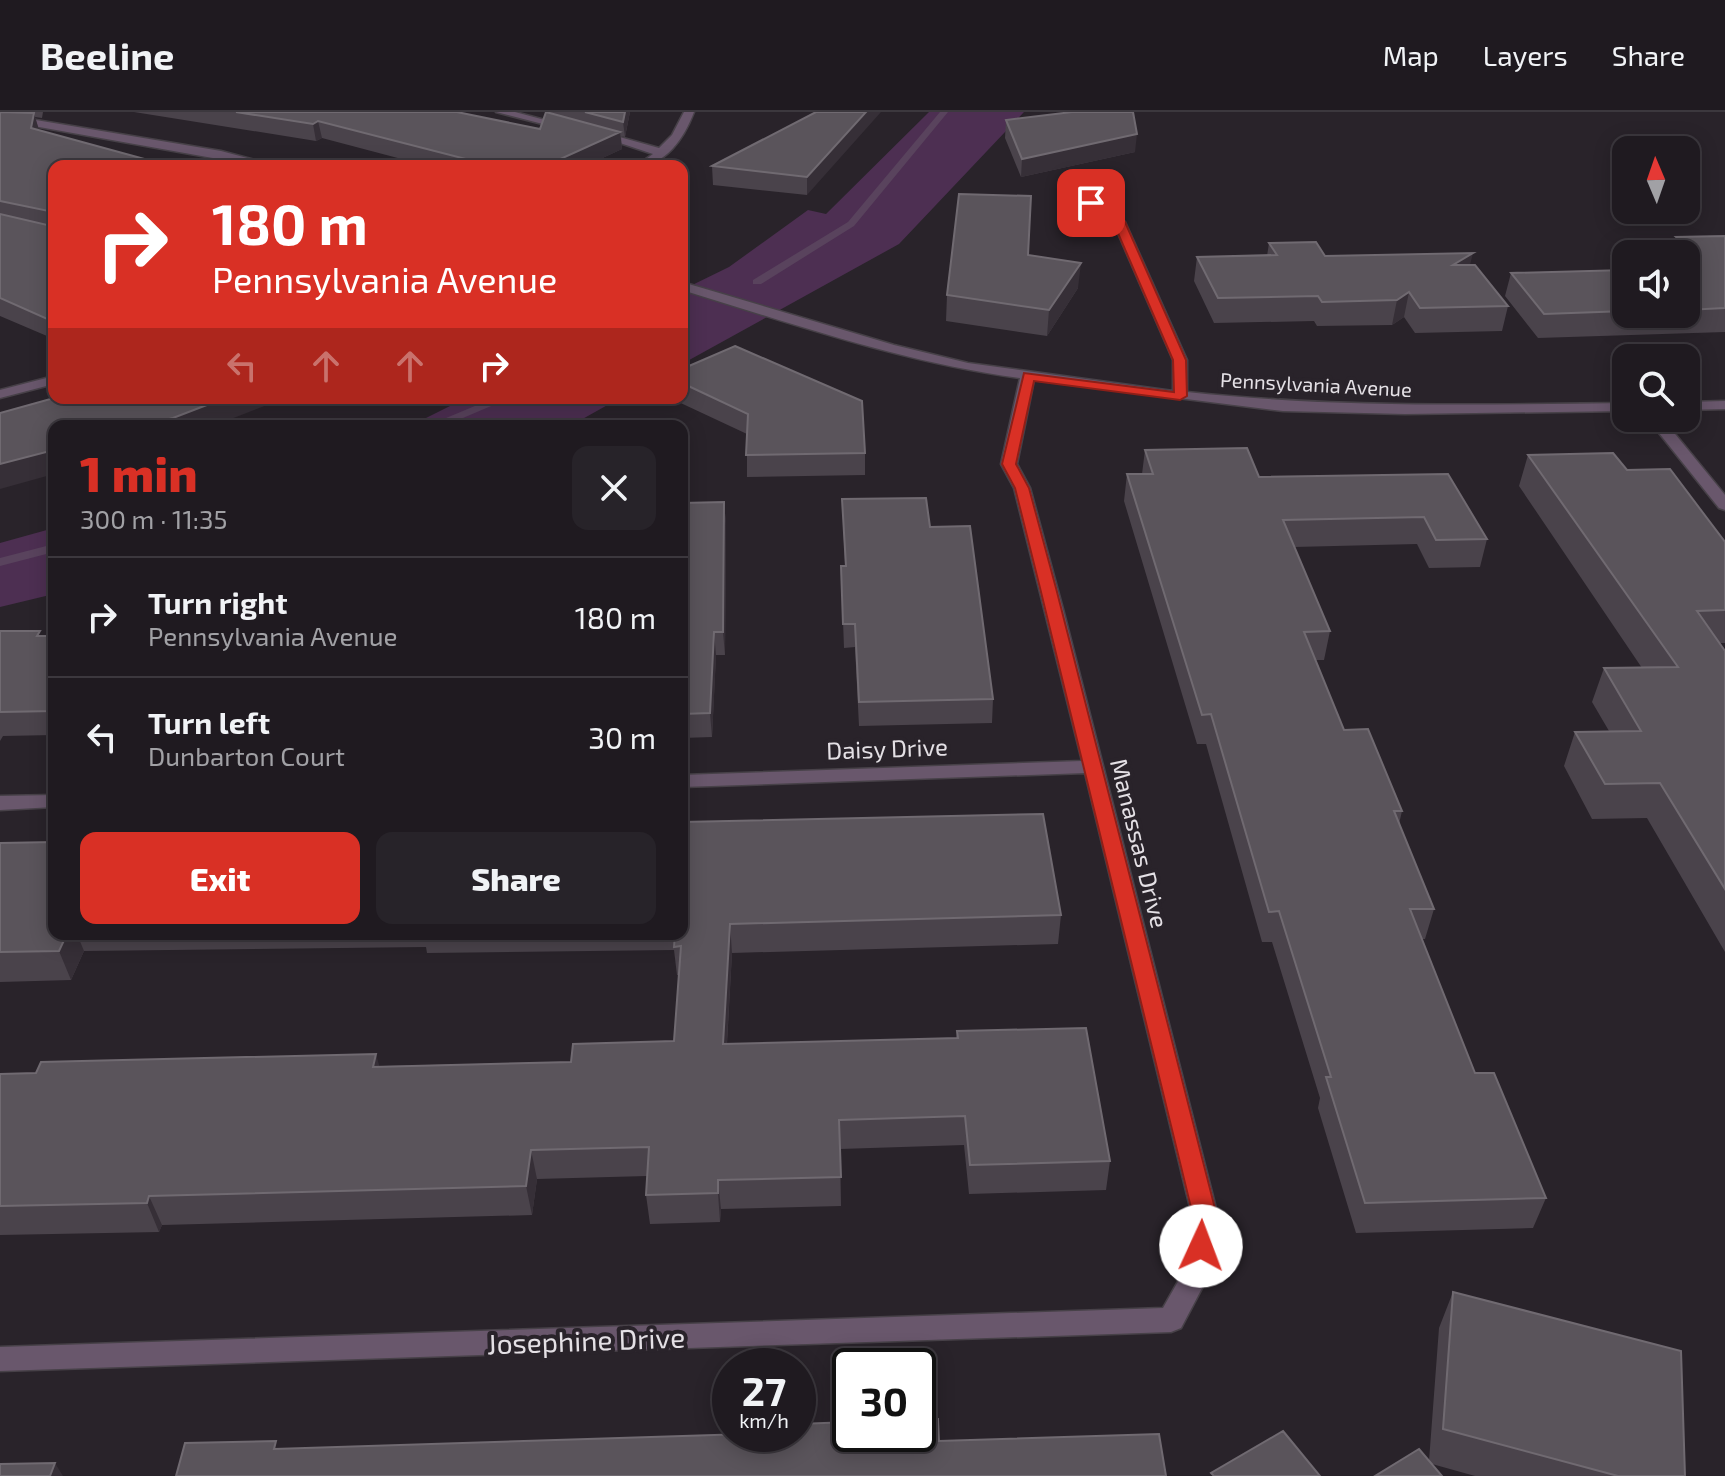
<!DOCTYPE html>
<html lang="en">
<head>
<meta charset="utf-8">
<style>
  body { margin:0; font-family:"Exo 2",sans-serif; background:#272329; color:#f1f3f6; height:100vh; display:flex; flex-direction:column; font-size:30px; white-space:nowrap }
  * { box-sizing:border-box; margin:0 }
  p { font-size:26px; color:#a1a1a5 }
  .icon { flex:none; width:44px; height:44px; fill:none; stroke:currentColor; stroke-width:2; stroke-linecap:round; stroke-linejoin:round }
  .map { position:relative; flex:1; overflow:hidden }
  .details { position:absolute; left:48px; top:308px; width:640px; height:520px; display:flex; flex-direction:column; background:#1f1a20; border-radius:16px; box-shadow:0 4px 20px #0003,0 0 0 2px #3c383e }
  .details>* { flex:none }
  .banner { position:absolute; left:48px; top:48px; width:640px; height:244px; border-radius:16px; box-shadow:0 4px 20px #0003,0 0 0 2px #3c383e; background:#d93025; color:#fff; overflow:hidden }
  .needle { width:52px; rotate:358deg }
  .controls { position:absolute; left:1612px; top:24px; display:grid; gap:16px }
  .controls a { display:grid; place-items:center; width:88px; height:88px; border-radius:16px; background:#1f1a20; box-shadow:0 4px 20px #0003,0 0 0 2px #3c383e; font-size:40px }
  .speed { position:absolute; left:712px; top:1236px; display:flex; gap:16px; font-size:40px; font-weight:700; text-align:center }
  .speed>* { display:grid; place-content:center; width:104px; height:104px; border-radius:50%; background:#1f1a20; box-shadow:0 4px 20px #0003,0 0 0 2px #3c383e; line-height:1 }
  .speed small { font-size:20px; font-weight:400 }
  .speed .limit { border:4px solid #111; border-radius:12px; background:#fff; color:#111 }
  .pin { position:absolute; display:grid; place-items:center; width:68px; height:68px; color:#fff; margin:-34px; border-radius:16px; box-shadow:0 4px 12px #0006 }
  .me { position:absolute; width:88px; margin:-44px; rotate:2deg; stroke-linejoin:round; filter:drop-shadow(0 0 6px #0008) }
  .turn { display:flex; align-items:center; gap:28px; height:168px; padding:0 32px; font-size:36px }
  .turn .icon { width:104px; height:104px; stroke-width:2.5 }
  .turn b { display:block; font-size:56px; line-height:68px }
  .lanes { display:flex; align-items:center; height:76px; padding:0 32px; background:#0003; justify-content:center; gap:40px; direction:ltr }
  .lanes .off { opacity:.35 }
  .round { display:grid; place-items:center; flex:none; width:84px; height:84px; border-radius:16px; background:#272329 }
  .overview { display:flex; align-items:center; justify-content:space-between; height:136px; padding:0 32px }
  h1 { font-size:48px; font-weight:800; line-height:60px; color:#d93025 }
  .button { display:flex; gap:16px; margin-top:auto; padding:16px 32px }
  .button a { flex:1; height:92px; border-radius:16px; background:#d93025; color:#fff; font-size:32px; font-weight:800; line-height:92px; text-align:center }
  .button a+a { background:#272329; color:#f1f3f6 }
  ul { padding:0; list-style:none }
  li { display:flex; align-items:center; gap:24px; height:120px; padding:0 32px; border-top:2px solid #3c383e }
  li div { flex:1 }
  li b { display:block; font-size:30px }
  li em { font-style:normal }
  header { display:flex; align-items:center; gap:48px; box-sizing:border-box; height:112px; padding:0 40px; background:#1f1a20; border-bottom:2px solid #3c383e }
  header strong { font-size:38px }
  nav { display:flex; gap:44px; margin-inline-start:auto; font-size:28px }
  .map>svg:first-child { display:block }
  .green { fill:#4d2f52 }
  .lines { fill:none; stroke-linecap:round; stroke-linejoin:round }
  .stream { fill:#59435d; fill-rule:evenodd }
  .minor-casing { stroke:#474148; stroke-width:3 }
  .minor { fill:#69576c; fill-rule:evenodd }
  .wall { fill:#4a434b }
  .shaded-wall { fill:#362f37 }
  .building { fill:#5a545b; stroke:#706a71; stroke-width:2 }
  .route { fill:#d93025; stroke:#8d1f18; stroke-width:2 }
  .labels { text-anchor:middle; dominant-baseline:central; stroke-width:8; stroke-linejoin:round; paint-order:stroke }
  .far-street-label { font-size:20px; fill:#e4e0e5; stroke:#29232a }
  .street-label { font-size:24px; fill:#e4e0e5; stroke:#29232a }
  .near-street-label { font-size:28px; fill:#e4e0e5; stroke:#29232a }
</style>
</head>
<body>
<header>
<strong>Beeline</strong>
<nav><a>Map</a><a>Layers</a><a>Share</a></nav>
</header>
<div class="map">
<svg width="1725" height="1364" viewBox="0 0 1725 1364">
  <rect width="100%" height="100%" fill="#29232a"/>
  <path class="green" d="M929,0H1024L899,132L682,252V178L729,155L808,98L826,102Z
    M466,286H620L570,314H410Z
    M54,416V482L0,495V431Z"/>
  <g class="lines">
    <path class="stream" d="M940,0H948L854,114L761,172H753V168L848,110Z
      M494,286H510L444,314H427Z
      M54,432V440L0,454V446Z"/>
    <g class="minor-casing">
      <path id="minor" d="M496,0H515L571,15L566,18Z
        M684,0H694C684,26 666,54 636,54L653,42L593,22L598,19L659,36L672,23Z
        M0,2L221,39L278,54H258L0,8Z
        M1091,87L1125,110L1187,248V280C1334,296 1479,293 1626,291V299L1405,302L1283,299L1034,268L1017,352L1030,376L1064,501L1219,1108L1210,1161L1181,1216L1171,1220L0,1259V1235L1163,1196L1184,1159L1193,1108L1085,661L682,675V663L1082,649L1014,376L1001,352L1020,266C905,251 794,212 682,178V170L894,233L968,251L1173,279V248L1114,112L1087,94L1085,91Z
        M54,264V272L0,286V278Z
        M1725,289V297L1686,298V290Z
        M1647,306H1662L1725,383V398L1719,396Z
        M54,683V695L0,698V684Z"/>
    </g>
    <use href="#minor" class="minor"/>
  </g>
  <path class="wall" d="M0,0H43L42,6L35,5L39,19L54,54V227L0,204Z
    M134,0H457L540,17L550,0H630L625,25L621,24L622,37L585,54H428L322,26L316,29Z
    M816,0L807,83L713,73L712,54Z
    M1006,8L1135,40L1021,65L1005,26Z
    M1725,124V220L1538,226L1505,184L1511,161L1626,158V202H1686V142L1671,141L1676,125Z
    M1269,131L1325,144L1470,153L1508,194L1502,219L1415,221L1404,205L1392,213L1317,214L1314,209L1214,211L1194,169L1197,145L1267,144Z
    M1028,143L1078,176L1047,224L946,209L947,183Z
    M682,257L865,341V363L747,365V322L670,286H682Z
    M1145,338L1259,365L1448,362L1487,427L1480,455L1429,456L1417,432L1294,435L1330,519L1324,548H1315L1344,618L1402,699L1399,712L1434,797L1425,827H1422L1475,961L1546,1086L1533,1116L1356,1121L1318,996L1320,986L1272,830H1262L1206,632H1197L1124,389L1127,362H1142Z
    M1528,343L1627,358L1725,430V531H1720L1725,539V840L1647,706L1592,707L1564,654L1575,620L1609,619L1592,590L1604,556H1642L1519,374Z
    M842,387L930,415L993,587L992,611L859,614L855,535L844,536L841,454H845Z
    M724,390L726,412L725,543H716L712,625L682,626V391Z
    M0,519L42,524H54V623L3,624L0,629Z
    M682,710L1061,803L1058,832L732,841L727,932L956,926L957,919L1110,1049L1106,1078L969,1082L964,1033L840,1037L841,1094L721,1097L720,1110L650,1112L646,1083L647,1064L537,1067L532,1103L162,1113L159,1120L0,1123V962L571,950L674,929L679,863H677L674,838L427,841L426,835L84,839L71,868L0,870V731L54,822H682Z
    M1453,1180L1685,1364H1475L1432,1352L1429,1349L1439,1216Z"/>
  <path class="shaded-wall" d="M625,0H630L625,25L623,10Z
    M866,0H881L807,83V65Z
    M34,1L39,18L31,16Z
    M318,9L322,26L316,29L313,12Z
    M620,20L622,37L585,54H545Z
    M1137,22L1135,40L1021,65L1022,47Z
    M1473,141L1467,165L1453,153Z
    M1081,151L1078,176L1047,224L1049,198Z
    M1409,180L1404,205L1392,213L1397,188Z
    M225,286H285L213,314H142Z
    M54,338V362L0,377V352Z
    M724,390L726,412L725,543L723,520Z
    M714,520L716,543L712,625L710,601Z
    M730,812L732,841L725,962L723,932Z
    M67,822H77L84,839L71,868L59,839Z
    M376,942L384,971L373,955Z
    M531,1038L537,1067L532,1103L526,1074Z
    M718,1068L721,1097L720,1110L718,1081Z
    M149,1084L162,1113L159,1120L147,1091Z
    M55,1351L63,1364H50Z"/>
  <path class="building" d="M0,0L34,1L31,16L170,54H54V210L0,186V102L47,113L51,110L49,99L0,89Z
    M236,0H457L540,17L546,0L620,20L545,54H493L318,9L313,12Z
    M585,0H625L623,10Z
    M816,0H866L807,65L712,54Z
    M1072,0H1133L1137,22L1022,47L1006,8Z
    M959,82L1031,84L1028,143L1081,151L1049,198L947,183Z
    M1725,124V196L1686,198V142H1634L1692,140L1676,125Z
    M1316,130L1325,144L1473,141L1453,153H1475L1508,194L1420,196L1409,180L1397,188L1322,190L1318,184L1218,186L1197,145L1277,143L1269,131Z
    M1626,158V199L1544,202L1511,161Z
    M735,234L862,289L865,341L746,343L748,302L682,271V257Z
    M54,286H225L173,306L142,314H54V338L0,352V301Z
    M1247,336L1259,365L1448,362L1487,427L1436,428L1424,405L1283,408L1330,519L1304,520L1344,618L1368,617L1402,699H1394L1434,797H1410L1475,961H1494L1546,1086L1365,1091L1326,965H1331L1279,799L1269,800L1211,602L1202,603L1127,362H1153L1145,338Z
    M1613,341L1627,358L1670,357L1725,430V498L1697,499L1725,539V777L1660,671L1605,672L1575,620L1641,619L1604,556L1678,555L1528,343Z
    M926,386L930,415L970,414L993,587L859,590L855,512H843L841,454H846L842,387Z
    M724,390L723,520H714L710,601L682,602V391Z
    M0,519H40L37,524H54V599L0,600Z
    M1043,702L1061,803L730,812L723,932L958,926L957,919L1086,916L1110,1049L970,1053L965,1004L839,1008L841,1065L718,1068V1081L646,1083L649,1035L531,1038L526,1074L149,1084L147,1091L0,1094V962L36,961L41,950L376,942L373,955L571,950L573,932L674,929L681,834L674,835L675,822H682V710Z
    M54,730V822H67L59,839L0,840V731Z
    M1453,1180L1681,1239L1685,1364H1618L1443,1317Z
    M938,1307L939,1329L1159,1322L1166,1364H176L185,1331L276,1329L274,1337L746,1322H798V1312L850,1310V1322H918V1308Z
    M1283,1319L1320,1364H1214L1211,1361Z
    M1419,1337L1442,1364H1375Z
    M55,1351L50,1364H0V1352Z"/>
  <path class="route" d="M1087,89H1094L1125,110L1186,248L1187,284L1180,288L1034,269L1016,352L1029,376L1056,476L1218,1108L1210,1141L1201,1144L1193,1141L1189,1134L1194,1108L1040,476L1015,376L1002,352L1024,261L1174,280L1173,248L1114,112L1087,93Z"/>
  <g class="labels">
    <g class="far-street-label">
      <text transform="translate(1316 272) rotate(3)">Pennsylvania Avenue</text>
    </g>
    <g class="street-label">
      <text transform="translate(887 636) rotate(-2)">Daisy Drive</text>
      <text transform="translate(1140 731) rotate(76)">Manassas Drive</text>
    </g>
    <g class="near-street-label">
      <text transform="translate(586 1228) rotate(-2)">Josephine Drive</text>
    </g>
  </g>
</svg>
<div class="controls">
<a><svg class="needle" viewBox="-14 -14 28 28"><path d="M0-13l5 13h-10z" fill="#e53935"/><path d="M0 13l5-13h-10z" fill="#a1a1a5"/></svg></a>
<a><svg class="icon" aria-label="sound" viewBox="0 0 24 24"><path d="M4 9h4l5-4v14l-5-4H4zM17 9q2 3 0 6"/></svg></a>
<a><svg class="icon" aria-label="search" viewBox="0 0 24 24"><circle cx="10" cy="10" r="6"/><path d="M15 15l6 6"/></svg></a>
</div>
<div class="speed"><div>27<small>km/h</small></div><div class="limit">30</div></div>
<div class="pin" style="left:1091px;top:91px;background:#d93025"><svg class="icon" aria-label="arrive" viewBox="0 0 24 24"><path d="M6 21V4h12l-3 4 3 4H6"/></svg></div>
<svg class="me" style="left:1201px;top:1134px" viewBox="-20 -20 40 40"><circle r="19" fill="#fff"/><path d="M0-13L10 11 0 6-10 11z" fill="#d93025"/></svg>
<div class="banner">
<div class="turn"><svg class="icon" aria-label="right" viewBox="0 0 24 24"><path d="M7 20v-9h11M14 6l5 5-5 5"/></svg><div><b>180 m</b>Pennsylvania Avenue</div></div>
<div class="lanes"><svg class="icon off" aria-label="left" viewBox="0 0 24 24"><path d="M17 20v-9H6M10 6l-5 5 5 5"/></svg><svg class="icon off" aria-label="ahead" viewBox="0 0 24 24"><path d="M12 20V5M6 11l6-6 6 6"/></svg><svg class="icon off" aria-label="ahead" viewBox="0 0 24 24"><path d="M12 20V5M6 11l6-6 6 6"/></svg><svg class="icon" aria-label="right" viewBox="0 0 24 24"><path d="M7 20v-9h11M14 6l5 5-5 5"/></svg></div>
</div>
<section class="details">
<div class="overview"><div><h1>1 min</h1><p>300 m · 11:35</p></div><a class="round"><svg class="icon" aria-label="close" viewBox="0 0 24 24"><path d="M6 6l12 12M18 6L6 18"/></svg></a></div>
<ul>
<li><svg class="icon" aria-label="right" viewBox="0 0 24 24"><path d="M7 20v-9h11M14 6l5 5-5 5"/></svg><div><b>Turn right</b><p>Pennsylvania Avenue</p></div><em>180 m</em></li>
<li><svg class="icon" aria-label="left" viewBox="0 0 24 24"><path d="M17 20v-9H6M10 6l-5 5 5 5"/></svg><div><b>Turn left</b><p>Dunbarton Court</p></div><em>30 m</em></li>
</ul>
<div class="button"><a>Exit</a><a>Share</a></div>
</section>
</div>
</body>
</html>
